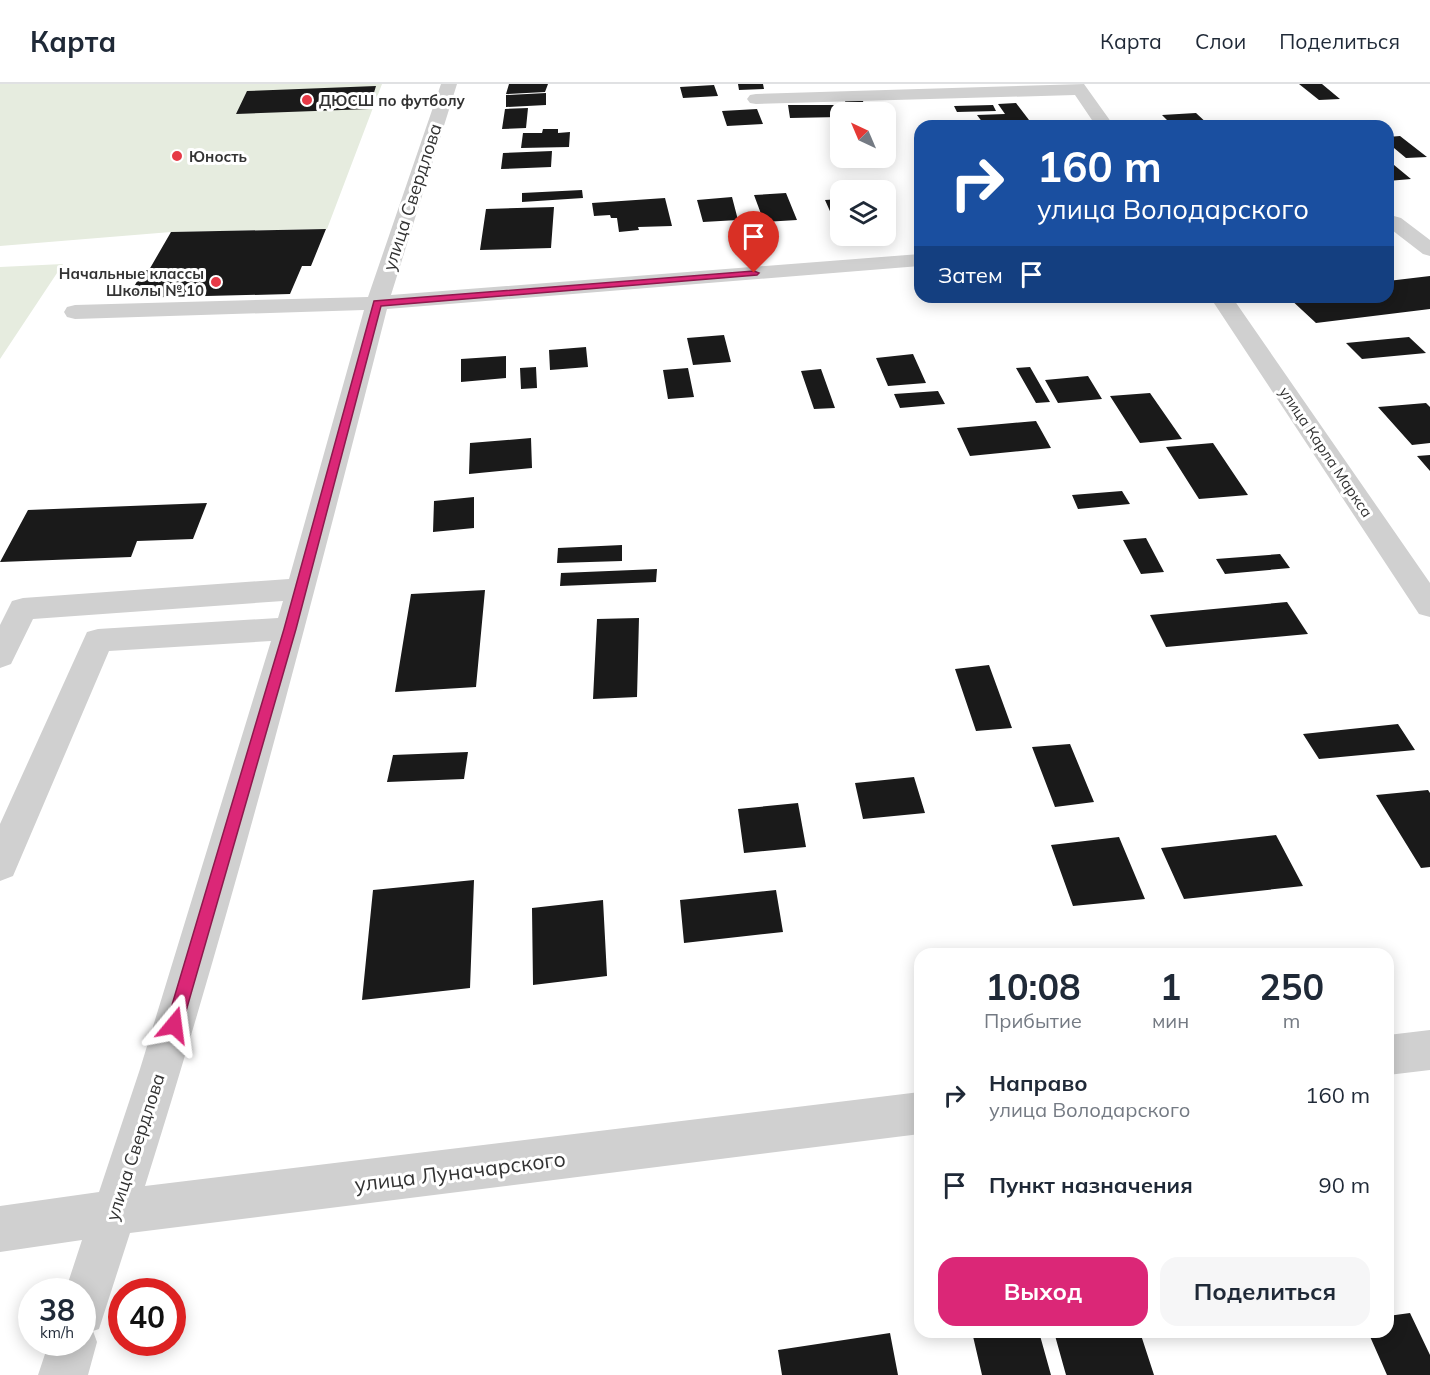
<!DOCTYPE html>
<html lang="ru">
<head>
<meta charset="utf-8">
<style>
  body { margin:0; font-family:Mulish,sans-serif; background:#f6f6f7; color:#1f2937; height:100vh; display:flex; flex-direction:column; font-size:22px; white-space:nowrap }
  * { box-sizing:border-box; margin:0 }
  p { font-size:20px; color:#747a83 }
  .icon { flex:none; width:33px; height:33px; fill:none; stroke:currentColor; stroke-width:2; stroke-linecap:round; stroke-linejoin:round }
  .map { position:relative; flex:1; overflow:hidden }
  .panel { position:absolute; left:914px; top:864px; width:480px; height:390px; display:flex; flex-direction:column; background:#fff; border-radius:18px; box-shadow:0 3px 15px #0003 }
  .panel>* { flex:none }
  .top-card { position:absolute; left:914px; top:36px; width:480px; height:183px; border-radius:18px; box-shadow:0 3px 15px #0003; background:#1a4fa0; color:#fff; overflow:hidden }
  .needle { width:39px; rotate:316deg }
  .buttons { position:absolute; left:830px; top:18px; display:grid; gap:12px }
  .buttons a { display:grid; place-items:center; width:66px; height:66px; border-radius:12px; background:#fff; box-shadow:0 3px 15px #0003; font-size:30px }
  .speed { position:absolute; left:18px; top:1194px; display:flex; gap:12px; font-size:30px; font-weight:700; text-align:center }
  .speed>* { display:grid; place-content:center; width:78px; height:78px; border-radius:50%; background:#fff; box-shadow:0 3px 15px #0003; line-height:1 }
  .speed small { font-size:15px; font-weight:400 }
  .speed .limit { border:9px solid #d22; background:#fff; color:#111 }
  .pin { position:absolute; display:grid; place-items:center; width:51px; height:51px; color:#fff; margin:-62px -26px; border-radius:50% 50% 50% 0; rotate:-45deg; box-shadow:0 0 6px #0007 }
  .pin .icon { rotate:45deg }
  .me { position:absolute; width:66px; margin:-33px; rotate:16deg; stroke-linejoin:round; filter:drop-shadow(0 0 4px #0008) }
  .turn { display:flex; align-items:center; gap:21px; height:126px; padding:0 24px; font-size:27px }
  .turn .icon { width:78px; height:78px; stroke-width:2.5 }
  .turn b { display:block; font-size:42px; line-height:51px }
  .then { display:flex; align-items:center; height:57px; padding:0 24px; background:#0003; gap:12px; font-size:22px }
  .eta { display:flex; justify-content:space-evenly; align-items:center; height:102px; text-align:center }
  .eta b { font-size:36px; font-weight:700; line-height:42px }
  .action { display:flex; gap:12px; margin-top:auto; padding:12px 24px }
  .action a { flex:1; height:69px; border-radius:18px; background:#db2777; color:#fff; font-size:24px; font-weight:700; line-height:69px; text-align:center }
  .action a+a { background:#f6f6f7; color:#1f2937 }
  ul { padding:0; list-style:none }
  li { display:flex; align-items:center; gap:18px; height:90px; padding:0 24px }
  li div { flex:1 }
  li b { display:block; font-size:22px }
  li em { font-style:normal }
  header { display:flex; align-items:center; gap:36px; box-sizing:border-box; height:84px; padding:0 30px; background:#fff; border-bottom:2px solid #e0e1e3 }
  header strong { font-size:28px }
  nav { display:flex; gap:33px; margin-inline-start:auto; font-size:21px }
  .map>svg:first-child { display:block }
  .green { fill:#e6ecdf }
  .building { fill:#1a1a1a }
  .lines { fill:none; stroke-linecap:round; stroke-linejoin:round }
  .minor { fill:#d0d0d0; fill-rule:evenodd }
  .route { fill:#db2777; stroke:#8e194d; stroke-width:1.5 }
  .poi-dot { fill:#e63946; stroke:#fff; stroke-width:2 }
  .labels { text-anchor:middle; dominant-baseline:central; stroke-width:6; stroke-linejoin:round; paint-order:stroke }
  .far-poi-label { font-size:15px; font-weight:bold; fill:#333; stroke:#fff; text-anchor:start }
  .far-street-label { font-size:15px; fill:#333; stroke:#fff }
  .street-label { font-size:18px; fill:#333; stroke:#fff }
  .near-street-label { font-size:21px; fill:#333; stroke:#fff }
</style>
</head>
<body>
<header>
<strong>Карта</strong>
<nav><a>Карта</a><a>Слои</a><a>Поделиться</a></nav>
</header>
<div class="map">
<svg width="1430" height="1291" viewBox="0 0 1430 1291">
  <rect width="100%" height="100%" fill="#fff"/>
  <path class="green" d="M0,0H382L327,145L171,148L0,162Z
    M63,180L0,275V183Z"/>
  <path class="building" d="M509,0H548L545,8L506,10Z
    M738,0H763L764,5L739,6Z
    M1299,0H1322L1340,15L1319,16Z
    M714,1L718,12L683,14L680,3Z
    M376,2L369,25L236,30L247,7Z
    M546,9V21L506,23V11Z
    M845,17H863L866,28H848Z
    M1016,19L1029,36L983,39L977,31L1005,30L998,20Z
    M788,21H837L840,33L790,34Z
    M993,21L996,27L957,28L954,22Z
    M528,24L526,44L502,45L505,25Z
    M757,25L763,40L727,42L722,27Z
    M1196,29L1210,42H1173L1162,31Z
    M543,45H558V49L570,48L569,63L521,64L523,49H542Z
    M1400,52L1427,73L1406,74L1388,59V53Z
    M552,67L551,83L501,85L503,69Z
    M1388,76L1411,95L1388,97Z
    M582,106L583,114L522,118V109Z
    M786,109L797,136L764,138L754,111Z
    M732,113L738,136L703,138L697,116Z
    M665,114L672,142L638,143L639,146L619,148L617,134H611L610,131L594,132L592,119Z
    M840,115V134H833L825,116Z
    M554,123L551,164L480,166L486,125Z
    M326,145L311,182H302L290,210L127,214L144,186H149L171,148Z
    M1430,192V225L1316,239L1288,213H1388V197Z
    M724,251L731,278L693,281L687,254Z
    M1409,253L1426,269L1362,275L1346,259Z
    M586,263L588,283L550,286L549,266Z
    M913,270L926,299L888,302L876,274Z
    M506,272V294L461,298V275Z
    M536,283L537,304L521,305L520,284Z
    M1030,283L1050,318L1036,319L1016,284Z
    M688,284L694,313L668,315L663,286Z
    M821,285L835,324L814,325L801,287Z
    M1088,292L1102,315L1058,319L1045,296Z
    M938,307L945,320L900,324L894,310Z
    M1150,309L1182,355L1140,359L1110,312Z
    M1426,319L1430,323V359L1412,361L1378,323Z
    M1036,337L1051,364L970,372L957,344Z
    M531,354L532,384L469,390L470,359Z
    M1213,359L1248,411L1199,415L1166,363Z
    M1430,371V387L1417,372Z
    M1122,407L1130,420L1078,425L1072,411Z
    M474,413V444L433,448L434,417Z
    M207,419L193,455L137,457L131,473L0,478L28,426Z
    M1146,454L1164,488L1141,490L1123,456Z
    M622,461V477L557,479L558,464Z
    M1280,470L1290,484L1225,490L1216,475Z
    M657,485L656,498L560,502L561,489Z
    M485,506L476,603L395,608L411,510Z
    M1287,518L1308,550L1166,563L1150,531Z
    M639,534L637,613L593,615L597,535Z
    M989,581L1012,644L976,647L955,585Z
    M1398,640L1415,666L1319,675L1303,650Z
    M1070,660L1094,718L1055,723L1032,663Z
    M468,668L464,695L387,698L393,671Z
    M914,693L925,729L863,735L855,699Z
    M1428,706L1430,709V783L1421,784L1376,711Z
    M798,719L806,763L744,769L738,725Z
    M1276,751L1303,802L1184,815L1161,764Z
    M1119,753L1145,815L1073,822L1051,761Z
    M474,796L470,904L362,916L373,806Z
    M776,806L783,848L684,859L680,816Z
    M603,816L607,892L533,901L532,824Z
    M1410,1229L1430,1271V1291H1387L1368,1248H1388V1232Z
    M972,1248H1039L1051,1291H982Z
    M1054,1248H1140L1154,1291H1066Z
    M890,1249L898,1291H782L778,1266Z"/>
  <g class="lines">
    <path class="minor" d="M441,0H457L391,211L920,170V182L387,225C312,519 236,813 145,1102L920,1008V1050L130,1149L99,1245L93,1247L97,1258L88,1291H38L49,1258H82V1208H65L82,1156L0,1168V1122L99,1108L140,985L271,557L109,567L13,792L0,797V740L87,548L98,545L278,534L283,517L33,535L11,580L0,584V541L12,517L23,514L289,495L364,226L75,235L67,233L64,228L67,223L75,221L368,213Z
      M1084,0L1114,42H1096L1075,11L756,20L750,19L747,15L750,11L756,10Z
      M1394,132L1401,134L1430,156V172L1423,170L1388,143V134Z
      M1210,213H1232L1430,499V533L1419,530Z
      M1430,946V986L1388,991V951Z"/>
  </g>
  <path class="route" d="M754,187L759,189L757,191L381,222L296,545L182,941L180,946L174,949L168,946L166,941L284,545L374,217Z"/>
  <g class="poi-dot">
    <circle cx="307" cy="16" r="6"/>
    <circle cx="177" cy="72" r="6"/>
    <circle cx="216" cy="198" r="6"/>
  </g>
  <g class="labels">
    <g class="far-poi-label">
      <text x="319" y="16">ДЮСШ по футболу</text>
      <text x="189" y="72">Юность</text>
      <text x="204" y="189" text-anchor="end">Начальные классы<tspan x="204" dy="17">Школы № 10</tspan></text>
    </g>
    <g class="far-street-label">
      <text transform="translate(1326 368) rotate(56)">улица Карла Маркса</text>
    </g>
    <g class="street-label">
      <text transform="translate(412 113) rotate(-72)">улица Свердлова</text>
      <text transform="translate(135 1063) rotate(-72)">улица Свердлова</text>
    </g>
    <g class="near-street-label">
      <text transform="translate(460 1087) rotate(-7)">улица Луначарского</text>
    </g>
  </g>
</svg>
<div class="buttons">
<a><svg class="needle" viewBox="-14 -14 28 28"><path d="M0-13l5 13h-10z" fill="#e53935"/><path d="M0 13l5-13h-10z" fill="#747a83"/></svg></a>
<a><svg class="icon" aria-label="layers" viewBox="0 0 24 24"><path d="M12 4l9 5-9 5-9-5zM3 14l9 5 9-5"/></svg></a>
</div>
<div class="speed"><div>38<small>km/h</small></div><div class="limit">40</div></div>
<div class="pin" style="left:754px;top:189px;background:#d93025"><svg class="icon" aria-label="arrive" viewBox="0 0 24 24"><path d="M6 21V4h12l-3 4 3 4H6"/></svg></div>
<svg class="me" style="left:174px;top:941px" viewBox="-20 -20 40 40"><path d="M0-17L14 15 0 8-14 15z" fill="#db2777" stroke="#fff" stroke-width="4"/></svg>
<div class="top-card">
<div class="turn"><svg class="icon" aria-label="right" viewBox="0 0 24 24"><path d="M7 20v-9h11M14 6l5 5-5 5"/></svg><div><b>160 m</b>улица Володарского</div></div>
<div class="then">Затем<svg class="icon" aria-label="arrive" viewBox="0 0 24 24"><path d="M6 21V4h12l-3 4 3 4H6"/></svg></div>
</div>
<section class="panel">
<div class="eta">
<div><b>10:08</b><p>Прибытие</p></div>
<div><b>1</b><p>мин</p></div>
<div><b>250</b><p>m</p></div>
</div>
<ul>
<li><svg class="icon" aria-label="right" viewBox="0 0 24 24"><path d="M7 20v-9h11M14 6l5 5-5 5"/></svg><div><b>Направо</b><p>улица Володарского</p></div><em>160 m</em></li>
<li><svg class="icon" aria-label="arrive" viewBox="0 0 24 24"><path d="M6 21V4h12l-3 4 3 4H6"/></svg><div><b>Пункт назначения</b></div><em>90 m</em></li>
</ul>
<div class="action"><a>Выход</a><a>Поделиться</a></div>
</section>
</div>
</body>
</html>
